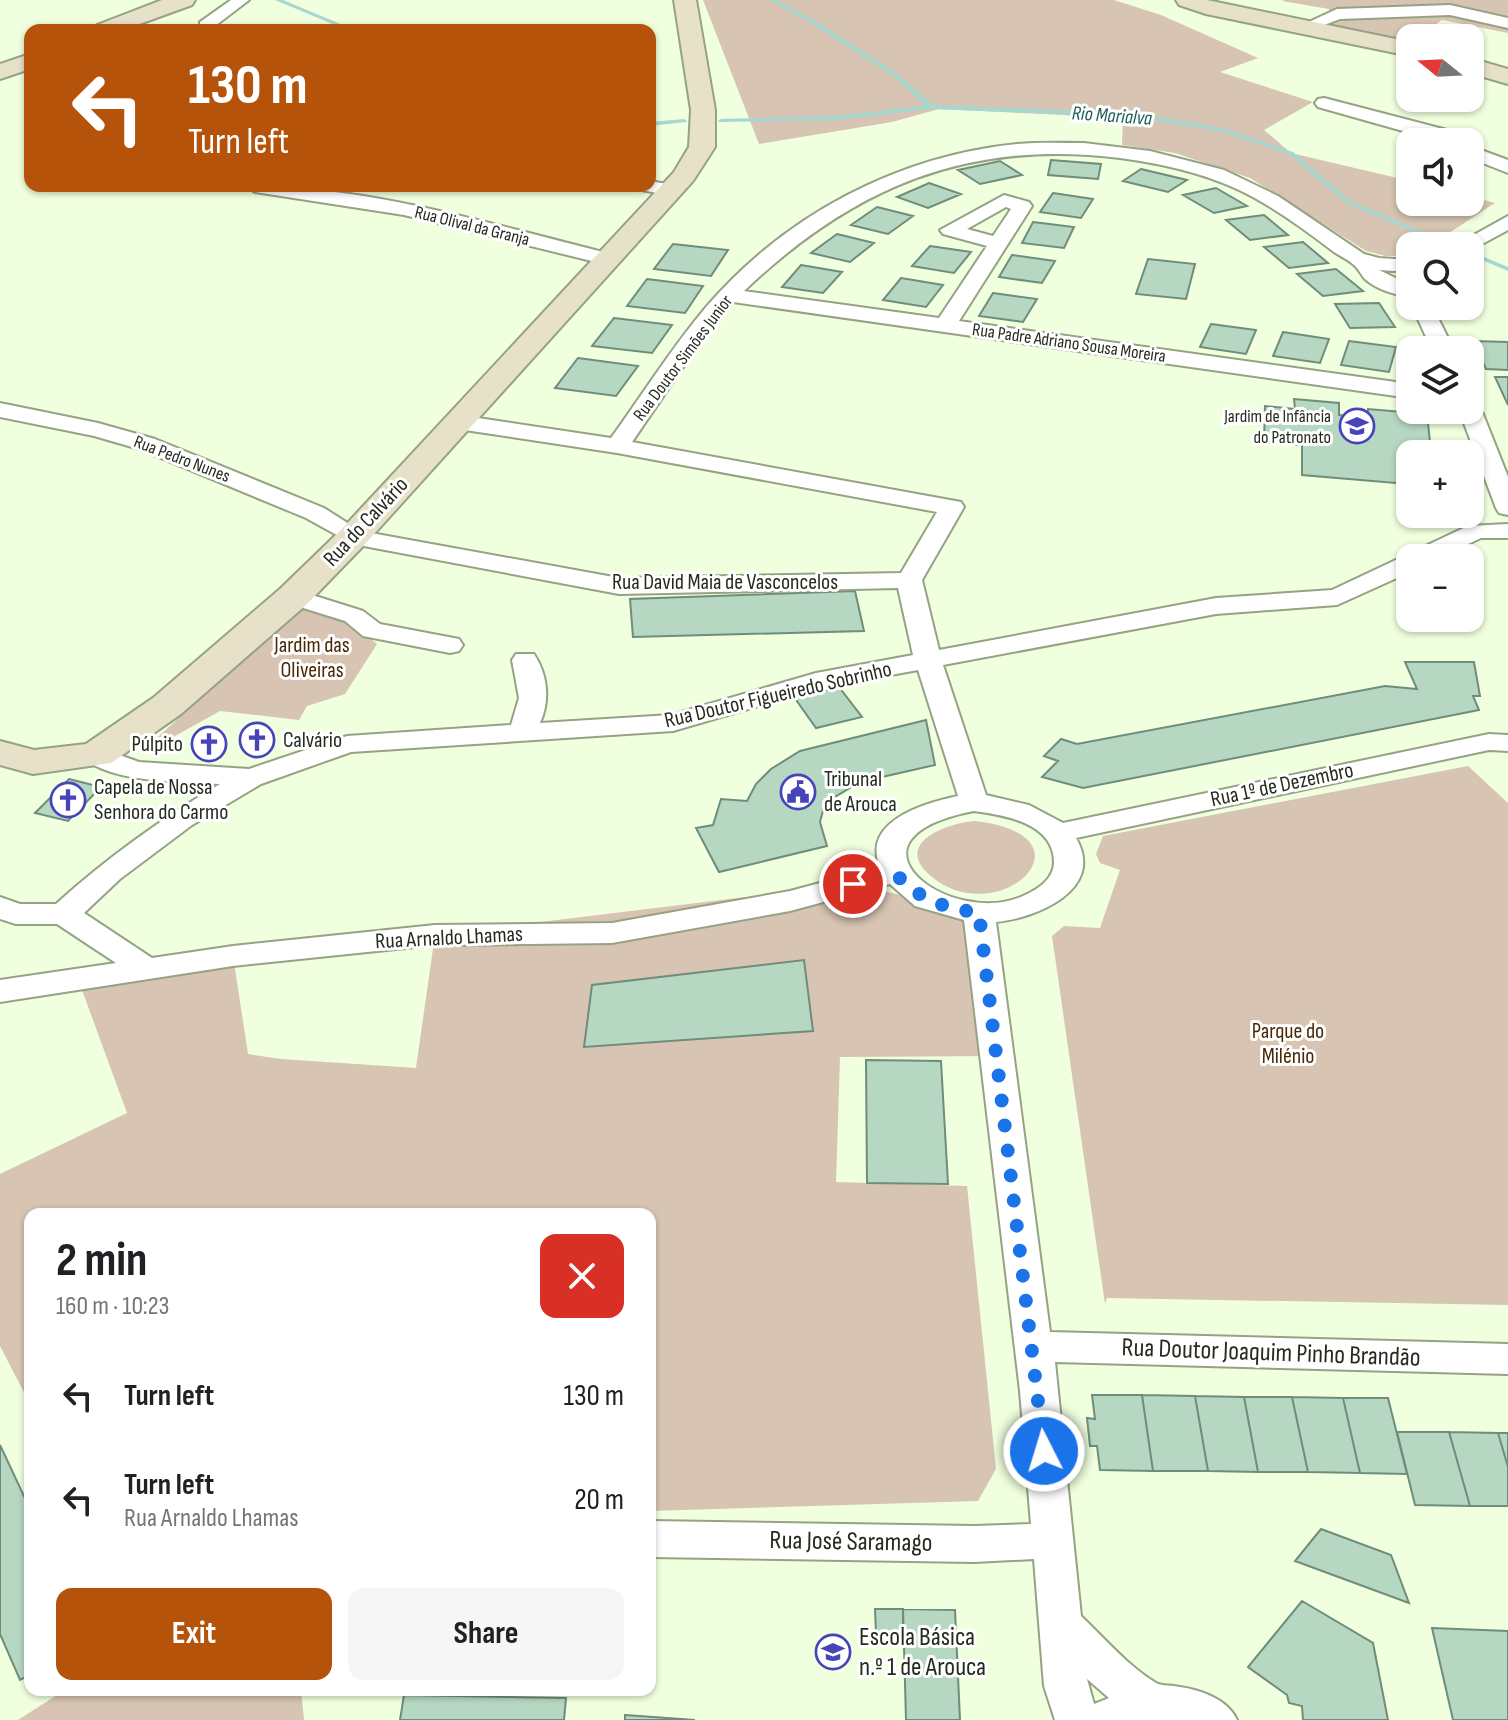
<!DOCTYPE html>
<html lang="en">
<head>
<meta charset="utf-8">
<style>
  body { margin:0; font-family:"Sofia Sans Condensed",sans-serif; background:#f6f6f6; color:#202124; height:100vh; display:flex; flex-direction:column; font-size:30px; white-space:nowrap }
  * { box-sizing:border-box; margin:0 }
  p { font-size:26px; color:#757577 }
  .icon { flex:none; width:44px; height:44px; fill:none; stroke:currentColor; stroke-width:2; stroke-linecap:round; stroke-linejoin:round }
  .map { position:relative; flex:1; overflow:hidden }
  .drawer { position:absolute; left:24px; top:1208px; width:632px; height:488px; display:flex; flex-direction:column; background:#fff; border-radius:16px; box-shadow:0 2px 6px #0004 }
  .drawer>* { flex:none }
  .guide { position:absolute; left:24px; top:24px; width:632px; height:168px; border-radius:16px; box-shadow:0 2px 6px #0004; background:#b45309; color:#fff; overflow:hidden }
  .needle { width:52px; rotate:288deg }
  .tools { position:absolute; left:1396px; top:24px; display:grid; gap:16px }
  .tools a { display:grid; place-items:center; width:88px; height:88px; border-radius:16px; background:#fff; box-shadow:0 2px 6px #0004; font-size:40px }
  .pin { position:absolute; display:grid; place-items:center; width:68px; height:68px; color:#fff; margin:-34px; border:4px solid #fff; border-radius:50%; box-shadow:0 2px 8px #0007 }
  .me { position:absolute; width:88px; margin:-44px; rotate:355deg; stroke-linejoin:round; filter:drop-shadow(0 0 6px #0008) }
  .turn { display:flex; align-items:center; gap:28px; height:168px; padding:0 32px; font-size:36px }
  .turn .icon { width:104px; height:104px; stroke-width:2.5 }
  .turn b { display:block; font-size:56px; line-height:68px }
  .round { display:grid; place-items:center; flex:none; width:84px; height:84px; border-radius:16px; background:#f6f6f6 }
  .summary { display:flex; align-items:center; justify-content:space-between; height:136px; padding:0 32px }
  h1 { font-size:48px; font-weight:700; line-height:60px }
  .action { display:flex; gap:16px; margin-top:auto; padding:16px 32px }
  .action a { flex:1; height:92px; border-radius:16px; background:#b45309; color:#fff; font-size:32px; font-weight:700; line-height:92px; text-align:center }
  .action a+a { background:#f6f6f6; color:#202124 }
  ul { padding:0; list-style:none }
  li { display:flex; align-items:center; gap:24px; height:104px; padding:0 32px }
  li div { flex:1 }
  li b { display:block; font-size:30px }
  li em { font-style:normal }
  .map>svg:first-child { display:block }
  .green { fill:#d7c4b2 }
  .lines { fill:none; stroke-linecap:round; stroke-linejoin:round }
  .stream { fill:#a6d8d1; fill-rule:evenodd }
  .building { fill:#b6d7c1; stroke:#6f8d7a; stroke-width:2 }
  .street-casing { stroke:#95a284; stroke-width:4 }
  .secondary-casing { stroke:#95a284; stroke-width:4 }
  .street { fill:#fff; fill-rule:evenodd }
  .secondary { fill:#e7e1ca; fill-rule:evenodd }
  .route { stroke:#1a73e8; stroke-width:14; stroke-dasharray:0 25.2 }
  .labels { text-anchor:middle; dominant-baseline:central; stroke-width:6; stroke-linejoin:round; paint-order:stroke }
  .far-street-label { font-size:18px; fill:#262b1f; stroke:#fff }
  .far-poi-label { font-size:18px; fill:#262b1f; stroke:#fff; text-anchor:end }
  .far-water-label { font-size:20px; font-style:italic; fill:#1d5e59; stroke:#fff }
  .street-label { font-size:22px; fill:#262b1f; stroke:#fff }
  .park-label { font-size:22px; fill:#472905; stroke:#fff }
  .poi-label { font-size:22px; fill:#262b1f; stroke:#fff; text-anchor:start }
  .near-street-label { font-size:26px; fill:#262b1f; stroke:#fff }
  .near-poi-label { font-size:26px; fill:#262b1f; stroke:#fff; text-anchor:start }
</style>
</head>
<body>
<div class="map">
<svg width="1508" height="1720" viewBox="0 0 1508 1720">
  <rect width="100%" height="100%" fill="#f0ffde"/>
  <path class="green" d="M703,0H1114L1161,15L1258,58L1220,72L1313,102L1264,130L1291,153L1410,181V202H1470V196L1495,203L1429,246H1410V256H1386L1366,251L1250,178L1175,153L1122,145L1123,118L939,109L892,122L759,144Z
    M1284,0H1508V33L1442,20L1416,38H1410V43L1329,32V9L1282,1Z
    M302,606L352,624L377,644L345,694L307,706L299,720L220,711L148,751V746Z
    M1468,766L1508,803V1305L1107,1298L1105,1304L1052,936L1064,926L1100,928L1120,870L1100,863L1096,854L1103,836Z
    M975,821C1101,836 999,932 932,877C891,844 946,823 975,821Z
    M853,884L979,913L998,1056L840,1057L836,1182L967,1186L996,1469L978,1501L650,1511V1214H30V1404L0,1346V1174L127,1113L78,979L233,956L248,1054L281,1059L416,1068L435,935Z
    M65,1690H301L304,1720H18Z"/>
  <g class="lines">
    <path class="stream" d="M275,0H283L355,30H347Z
      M769,0H776L814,20L896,73L933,105L1133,113L1223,128L1293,152L1350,201L1457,246H1448L1346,203L1289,154L1220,131L1133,117L931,109L834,120L719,122L718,121L721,119L834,116L926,106L892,75L810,22Z
      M684,119L687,121L686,122L650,126V122Z
      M1470,251L1508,267V271L1470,255Z"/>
  </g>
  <path class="building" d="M1051,160L1101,164L1098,179L1048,175Z
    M1000,161L1022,175L980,184L958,170Z
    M1141,169L1187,180L1168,192L1123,181Z
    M929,183L961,194L928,208L897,197Z
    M1216,188L1247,206L1214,213L1183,195Z
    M1053,193L1093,199L1081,218L1040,212Z
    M877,207L913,216L888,234L851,225Z
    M1264,215L1288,235L1250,240L1226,220Z
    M1033,222L1074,227L1064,248L1022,243Z
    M837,234L874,243L850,262L811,253Z
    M1303,242L1328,263L1289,268L1264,247Z
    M673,244L728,250L711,276L654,269Z
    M930,246L971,252L954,273L912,266Z
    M1012,255L1055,261L1042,283L999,277Z
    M1148,259L1195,264L1186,299L1136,294Z
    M801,265L842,272L823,293L782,287Z
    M1336,269L1363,291L1323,296L1297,274Z
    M901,278L943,285L926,307L883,300Z
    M647,279L703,286L685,313L627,306Z
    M993,293L1037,299L1023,322L979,316Z
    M1379,303L1395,327L1350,328L1335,304Z
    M614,318L672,325L652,353L592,346Z
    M1211,324L1256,330L1246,354L1200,347Z
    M1283,332L1329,339L1320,363L1273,356Z
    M1349,341L1396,347L1389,372L1341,365Z
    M1473,341L1508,342V370L1486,369Z
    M578,358L638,366L616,396L555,388Z
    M1495,377H1508V405Z
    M1294,399L1339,403V415L1368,417V409L1427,414L1430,442L1416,441L1417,454H1410V468H1406L1407,484L1302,475V445L1264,442L1265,406L1295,409Z
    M855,591L864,631L633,637L630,599Z
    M1405,662H1474L1480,696H1473L1479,710L1083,788L1042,777L1058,761L1044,756L1061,739L1077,744L1385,686L1417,689Z
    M839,687L862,717L816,728L794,697Z
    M926,720L935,765L860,782L825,803L820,822L827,846L719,872L696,828L713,825L721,799L747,801L756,784L771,769L800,751Z
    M69,779L101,787L68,821L35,813Z
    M804,960L813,1031L584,1047L592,985Z
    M866,1060L941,1061L948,1184L867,1183Z
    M1092,1395H1142L1153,1471L1100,1470L1097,1446H1090L1087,1418L1095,1419Z
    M1142,1395L1195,1396L1208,1471H1153Z
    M1195,1396L1244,1397L1258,1472L1208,1471Z
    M1244,1397H1292L1308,1472H1258Z
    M1292,1397L1343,1398L1360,1473L1308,1472Z
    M1343,1398H1388L1407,1474L1360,1473Z
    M1397,1432H1449L1470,1506L1415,1505Z
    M1449,1432L1498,1433L1508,1467V1506H1470Z
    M1498,1433H1508V1467Z
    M0,1445L30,1509V1675L20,1680L0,1634Z
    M1321,1529L1391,1555L1409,1603L1295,1561Z
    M1302,1601L1373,1643L1388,1720H1303L1302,1706L1289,1703L1287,1695L1248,1667Z
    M875,1609H903V1634L876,1633Z
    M903,1609L955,1610L960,1720H906Z
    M1432,1628L1508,1631V1720H1453Z
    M404,1695L566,1698L564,1720H400Z
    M625,1715L695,1720H625Z"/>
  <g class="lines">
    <g class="street-casing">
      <path id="street" d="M231,0H249L215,26L216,30H200V22Z
        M1450,5L1508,18V28L1450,15L1340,19L1306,32L1298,27L1337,9Z
        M1324,98L1447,130L1463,142H1442L1318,107L1315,103L1318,99Z
        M1084,143L1150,151L1224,170L1278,196L1364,254L1379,258L1410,260V272L1379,270L1410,285V297C1394,294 1377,290 1365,279C1361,275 1359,269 1354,265C1349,260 1340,256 1334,252C1308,232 1282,213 1253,197C1213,175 1165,164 1120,158C968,139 853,187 744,291L939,318L987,246L943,234L940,230L1004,195L1029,202L1032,206L959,321L1410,384V398L733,302L692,354L632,442L961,502L964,507L922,580L939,650L1216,598L1332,590L1468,526L1508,524V538H1481L1438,558H1410V572L1337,605L1216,614L943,665L986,795L1029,805L1063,823L1489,734L1508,735V751L1489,750L1076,838C1106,890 1036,918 996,922L1050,1332L1508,1344V1374L1055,1362L1081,1616C1105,1639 1128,1666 1156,1683C1162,1686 1168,1685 1174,1686C1198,1689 1227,1698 1237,1720H1055L1044,1686L1034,1559L974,1562L650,1557V1521L974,1526L1031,1524L1020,1391L964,920L915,906L890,884L790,911L612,943L435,945L233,966L0,1002V980L116,963L57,924H16L0,919V897L20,904H56C107,858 161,819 220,784C187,782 102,783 83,755L87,749L97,747L139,762L249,769L347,736L511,725L519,698L512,660L516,654H534C548,675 550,701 540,723L671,715L816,673L913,655L898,588L619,594L353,544L306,518L139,449L94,436L0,417V403L98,423L155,439L324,508L360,531L619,578L901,573L937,512L617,453L458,429L450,427L447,422L450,417L458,415L611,438C643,394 672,347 707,306C786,215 897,156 1017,144C1039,142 1061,143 1084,143ZM1006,207L1011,209L993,236L967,229ZM918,670L958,796C925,803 861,821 880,867L790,891L612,923L435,925L233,946L152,958L84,913L120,879L192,825L261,784L351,752L673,731L820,688ZM974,811C1004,815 1054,823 1054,862C1054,879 1037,890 1023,896C951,929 829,839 974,811ZM1087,1679L1109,1698L1094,1704Z
        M1470,146L1508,160V173L1470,158Z
        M650,181L678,186L680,190L671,196L642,190L640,186H650Z
        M246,186C371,186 494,225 615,255L618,259L608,265L404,215L255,192Z
        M1508,216V230L1471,250L1470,246H1454Z
        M1412,306H1432L1454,350H1432Z
        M1470,402L1481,409L1508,477V515L1499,513L1496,508L1459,410H1470Z
        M293,589L363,611L380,624L459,639L463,645L459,651L450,653L363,636L345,621L284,602L280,597L284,592Z"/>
    </g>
    <g class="secondary-casing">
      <path id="secondary" d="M162,0H195L192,5L123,30H94L97,25Z
        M674,0H696L715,110V147L693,181L365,544L306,605L181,714L111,763L33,774L0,765V741L34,750L86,744L153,698L280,589L341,530L674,172L689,147L691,110Z
        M1176,0H1207L1410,42V56L1206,14L1179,5Z
        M30,54V69L0,79V64Z
        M1470,58L1508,69V84L1470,73Z"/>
    </g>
    <use href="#street" class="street"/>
    <use href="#secondary" class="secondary"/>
  </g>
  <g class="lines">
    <path class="route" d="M853,884L895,873C919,900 945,908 979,913L1044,1451"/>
  </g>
  <defs>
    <g id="school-ring" transform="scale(1.8)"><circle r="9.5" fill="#fff" stroke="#4744ba" stroke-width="1.5"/><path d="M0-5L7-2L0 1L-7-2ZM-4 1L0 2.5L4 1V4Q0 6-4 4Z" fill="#4744ba"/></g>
    <g id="church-ring" transform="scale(1.8)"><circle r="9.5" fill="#fff" stroke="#4744ba" stroke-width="1.5"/><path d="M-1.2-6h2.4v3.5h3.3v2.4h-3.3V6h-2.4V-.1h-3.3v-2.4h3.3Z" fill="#4744ba"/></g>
    <g id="civic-ring" transform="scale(1.8)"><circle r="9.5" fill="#fff" stroke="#4744ba" stroke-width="1.5"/><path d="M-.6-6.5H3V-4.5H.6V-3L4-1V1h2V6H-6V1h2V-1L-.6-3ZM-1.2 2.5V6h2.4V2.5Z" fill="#4744ba"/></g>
  </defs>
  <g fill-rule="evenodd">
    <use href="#school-ring" x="1357" y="426"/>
    <use href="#church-ring" x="257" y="740"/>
    <use href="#church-ring" x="209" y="744"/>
    <use href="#civic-ring" x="798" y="792"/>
    <use href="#church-ring" x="68" y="800"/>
    <use href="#school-ring" x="833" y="1652"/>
  </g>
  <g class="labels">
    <g class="far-street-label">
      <text transform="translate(472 226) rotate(14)">Rua Olival da Granja</text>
      <text transform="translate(1069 343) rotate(8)">Rua Padre Adriano Sousa Moreira</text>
      <text transform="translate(683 358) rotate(-53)">Rua Doutor Simões Junior</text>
      <text transform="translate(182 459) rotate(21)">Rua Pedro Nunes</text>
    </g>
    <g class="far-poi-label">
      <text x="1331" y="416">Jardim de Infância<tspan x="1331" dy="21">do Patronato</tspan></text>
    </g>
    <g class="far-water-label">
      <text transform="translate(1112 116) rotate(4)">Rio Marialva</text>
    </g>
    <g class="street-label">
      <text transform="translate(366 522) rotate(-47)">Rua do Calvário</text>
      <text x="725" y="582">Rua David Maia de Vasconcelos</text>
      <text transform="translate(778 695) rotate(-13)">Rua Doutor Figueiredo Sobrinho</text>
      <text transform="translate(1282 785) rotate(-12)">Rua 1º de Dezembro</text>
      <text transform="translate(449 938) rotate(-3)">Rua Arnaldo Lhamas</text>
    </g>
    <g class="park-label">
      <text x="312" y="645">Jardim das<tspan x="312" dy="25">Oliveiras</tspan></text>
      <text x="1288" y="1031">Parque do<tspan x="1288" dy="25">Milénio</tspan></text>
    </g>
    <g class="poi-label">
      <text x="283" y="740">Calvário</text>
      <text x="183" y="744" text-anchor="end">Púlpito</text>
      <text x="824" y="779">Tribunal<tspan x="824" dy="25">de Arouca</tspan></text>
      <text x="94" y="787">Capela de Nossa<tspan x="94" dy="25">Senhora do Carmo</tspan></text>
    </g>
    <g class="near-street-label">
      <text transform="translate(1271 1353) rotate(2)">Rua Doutor Joaquim Pinho Brandão</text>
      <text transform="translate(851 1542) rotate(1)">Rua José Saramago</text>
    </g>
    <g class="near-poi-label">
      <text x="859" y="1637">Escola Básica<tspan x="859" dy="30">n.º 1 de Arouca</tspan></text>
    </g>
  </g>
</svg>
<div class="tools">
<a><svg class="needle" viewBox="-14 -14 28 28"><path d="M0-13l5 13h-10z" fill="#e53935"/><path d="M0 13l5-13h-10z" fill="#757577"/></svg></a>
<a><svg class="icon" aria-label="sound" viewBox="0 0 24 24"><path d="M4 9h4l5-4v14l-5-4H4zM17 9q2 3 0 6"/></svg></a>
<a><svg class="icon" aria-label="search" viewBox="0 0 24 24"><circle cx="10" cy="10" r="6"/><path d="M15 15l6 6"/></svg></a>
<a><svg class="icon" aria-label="layers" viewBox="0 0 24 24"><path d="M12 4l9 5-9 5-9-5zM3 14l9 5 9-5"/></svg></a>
<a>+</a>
<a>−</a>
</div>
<div class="pin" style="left:853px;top:884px;background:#d93025"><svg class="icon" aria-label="arrive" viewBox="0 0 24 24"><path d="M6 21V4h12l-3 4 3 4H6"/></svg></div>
<svg class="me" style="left:1044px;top:1451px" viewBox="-20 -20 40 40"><circle r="17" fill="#1a73e8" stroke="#fff" stroke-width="3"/><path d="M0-11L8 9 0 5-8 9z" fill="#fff"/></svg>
<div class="guide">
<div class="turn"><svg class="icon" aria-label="left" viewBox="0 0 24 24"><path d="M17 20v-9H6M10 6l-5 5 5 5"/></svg><div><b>130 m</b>Turn left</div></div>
</div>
<section class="drawer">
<div class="summary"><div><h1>2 min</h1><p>160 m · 10:23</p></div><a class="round" style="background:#d93025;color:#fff"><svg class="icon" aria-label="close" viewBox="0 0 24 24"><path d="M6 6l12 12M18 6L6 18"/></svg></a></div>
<ul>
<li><svg class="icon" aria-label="left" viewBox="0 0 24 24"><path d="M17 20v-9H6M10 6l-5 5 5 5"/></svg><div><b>Turn left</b></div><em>130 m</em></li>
<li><svg class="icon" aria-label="left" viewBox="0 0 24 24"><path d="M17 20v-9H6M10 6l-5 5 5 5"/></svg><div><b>Turn left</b><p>Rua Arnaldo Lhamas</p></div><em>20 m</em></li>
</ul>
<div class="action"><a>Exit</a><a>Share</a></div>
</section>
</div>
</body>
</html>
